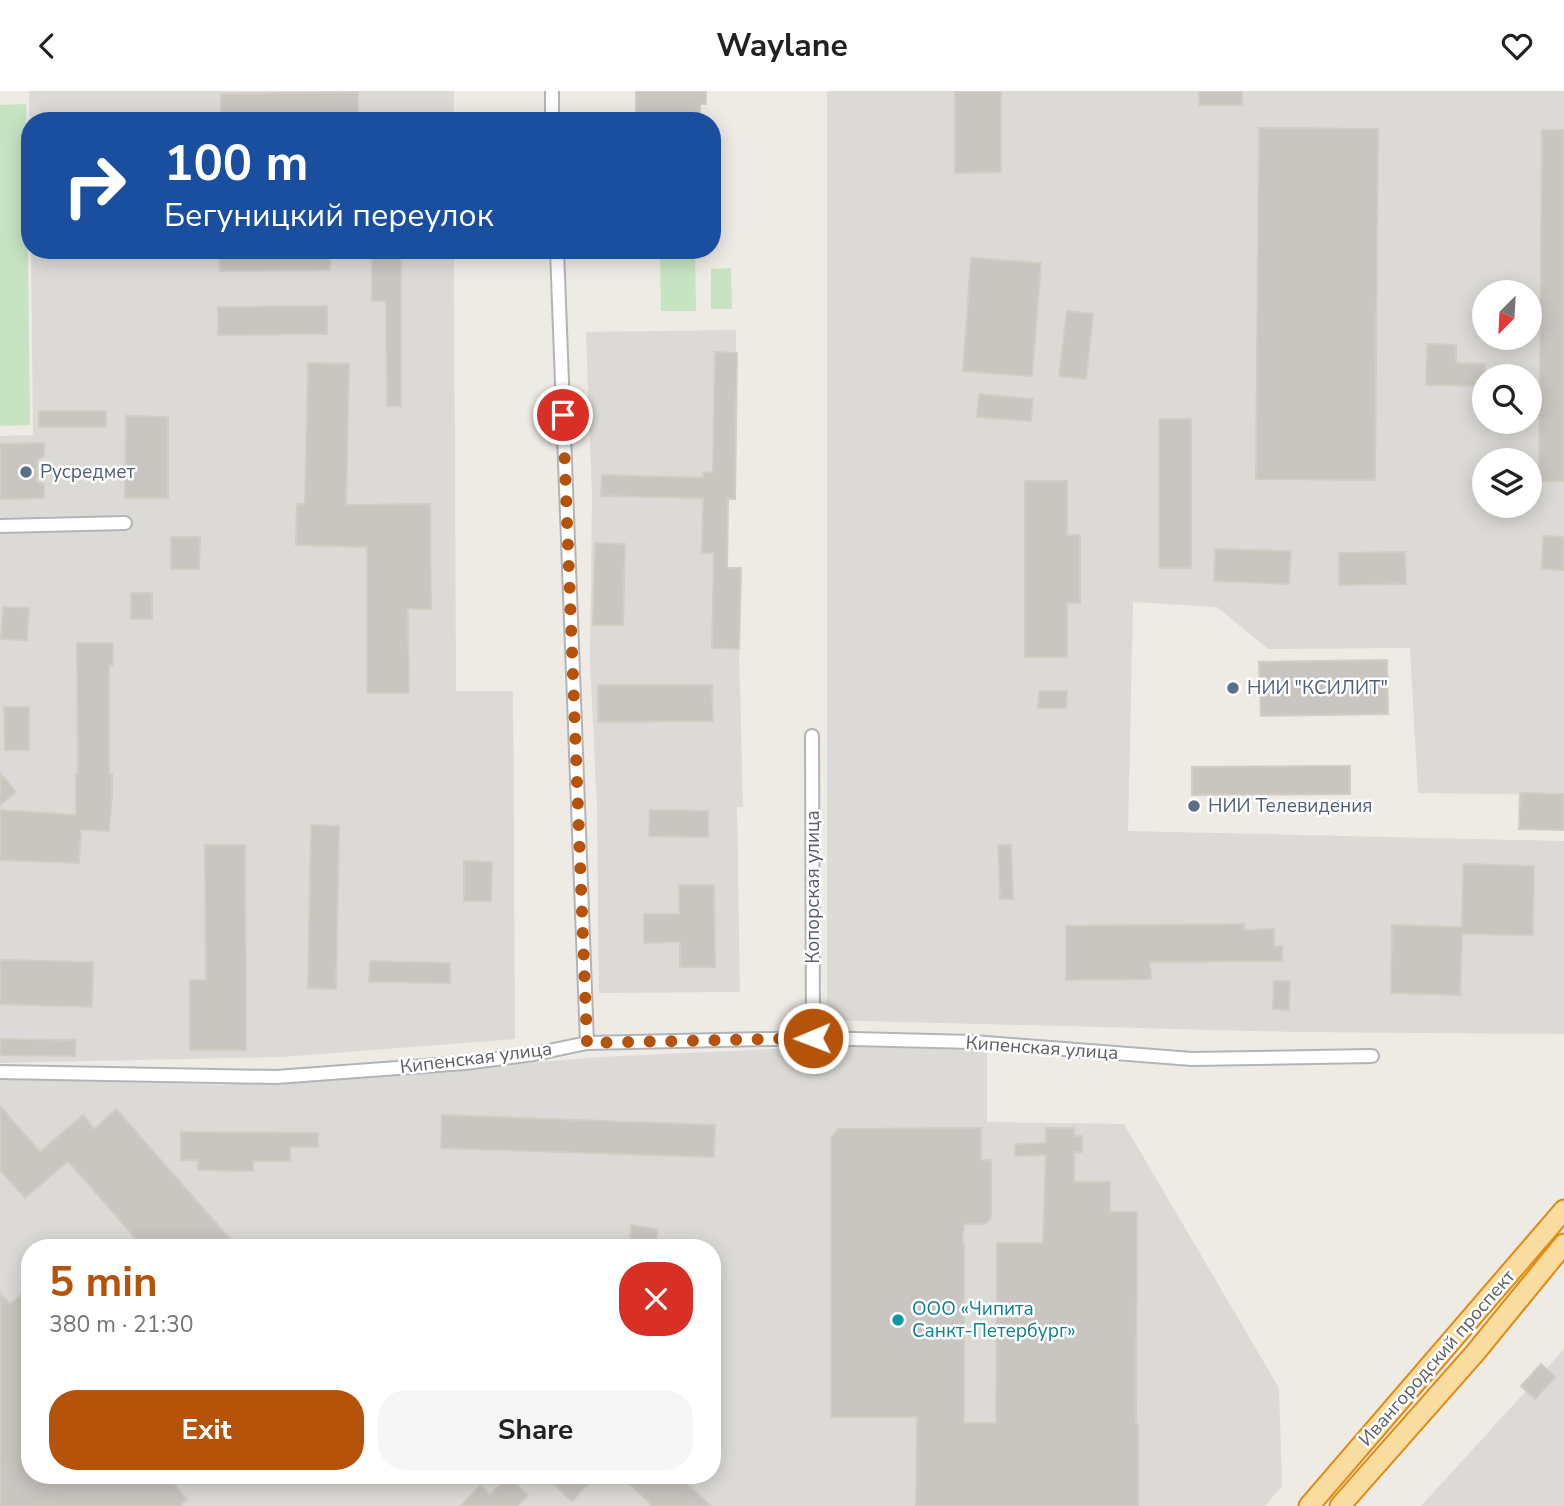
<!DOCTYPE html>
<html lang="en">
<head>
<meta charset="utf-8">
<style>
  body { margin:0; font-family:"Nunito Sans",sans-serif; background:#f6f6f6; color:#222; height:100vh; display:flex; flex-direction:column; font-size:26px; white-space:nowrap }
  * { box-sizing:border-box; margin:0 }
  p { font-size:23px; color:#767676 }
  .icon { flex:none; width:38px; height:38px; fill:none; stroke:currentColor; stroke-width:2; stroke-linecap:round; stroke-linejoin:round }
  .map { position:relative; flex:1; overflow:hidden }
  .side { position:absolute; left:21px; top:1148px; width:700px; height:245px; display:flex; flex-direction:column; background:#fff; border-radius:28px; box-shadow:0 4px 18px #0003 }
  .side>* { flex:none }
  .banner { position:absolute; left:21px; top:21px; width:700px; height:147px; border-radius:28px; box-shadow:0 4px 18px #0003; background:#1a4fa0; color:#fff; overflow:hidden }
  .needle { width:46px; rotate:204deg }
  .controls { position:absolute; left:1472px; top:189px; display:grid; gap:14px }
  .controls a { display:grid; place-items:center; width:70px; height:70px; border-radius:50%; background:#fff; box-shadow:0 4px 18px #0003; font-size:35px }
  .pin { position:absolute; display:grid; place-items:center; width:60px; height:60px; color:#fff; margin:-30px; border:4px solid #fff; border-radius:50%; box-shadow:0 2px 7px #0007 }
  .me { position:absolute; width:77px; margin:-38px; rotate:269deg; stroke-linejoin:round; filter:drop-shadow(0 0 5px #0008) }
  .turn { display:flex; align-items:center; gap:24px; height:147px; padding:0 28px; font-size:32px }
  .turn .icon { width:91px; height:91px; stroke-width:2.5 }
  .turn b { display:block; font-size:49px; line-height:60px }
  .round { display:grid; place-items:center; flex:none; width:74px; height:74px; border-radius:28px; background:#f6f6f6 }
  .summary { display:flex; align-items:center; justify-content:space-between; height:119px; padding:0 28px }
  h1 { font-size:42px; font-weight:700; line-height:52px; color:#b45309 }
  .action { display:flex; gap:14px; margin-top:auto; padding:14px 28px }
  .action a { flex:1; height:80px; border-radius:28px; background:#b45309; color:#fff; font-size:28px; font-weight:700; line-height:80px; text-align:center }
  .action a+a { background:#f6f6f6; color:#222 }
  header { display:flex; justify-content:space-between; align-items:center; height:91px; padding:0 28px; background:#fff; font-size:32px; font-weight:700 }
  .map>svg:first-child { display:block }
  .industrial { fill:#dcdad6; fill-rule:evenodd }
  .green { fill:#c6e4c2 }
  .building { fill:#c9c5c1; stroke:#d2ccc3; stroke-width:2 }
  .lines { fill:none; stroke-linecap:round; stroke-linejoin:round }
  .minor-casing { stroke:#b1b5b8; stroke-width:16 }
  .trunk-casing { stroke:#e2890f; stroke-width:23 }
  .minor { stroke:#fff; stroke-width:12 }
  .trunk { stroke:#f8dca0; stroke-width:19 }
  .route { stroke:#b45309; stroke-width:12; stroke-dasharray:0 21.6 }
  .service-dot { fill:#5c6f8a; stroke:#fff; stroke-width:2.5 }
  .culture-dot { fill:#0f9aa8; stroke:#fff; stroke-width:2.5 }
  .labels { text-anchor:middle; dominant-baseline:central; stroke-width:5; stroke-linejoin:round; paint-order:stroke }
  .service-label { font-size:19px; fill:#4e5e75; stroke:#fff; text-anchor:start }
  .street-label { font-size:19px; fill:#5c6064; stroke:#fff }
  .culture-label { font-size:19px; fill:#0d838f; stroke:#fff; text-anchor:start }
</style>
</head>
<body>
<header><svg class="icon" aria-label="back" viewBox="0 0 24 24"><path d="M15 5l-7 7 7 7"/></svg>Waylane<svg class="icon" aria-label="heart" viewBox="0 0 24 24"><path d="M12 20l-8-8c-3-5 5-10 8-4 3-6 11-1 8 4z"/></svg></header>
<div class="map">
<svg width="1564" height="1415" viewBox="0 0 1564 1415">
  <rect width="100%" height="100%" fill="#eeeae4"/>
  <path class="industrial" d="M29,0H454V30H30V46Z
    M827,0H1564V704L1418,702L1410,557L1268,558L1217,516L1133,511L1128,740L1564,750V943L1296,941L827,929ZM1484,201H1530V247H1484ZM1484,285H1530V331H1484ZM1484,369H1530V415H1484Z
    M31,159H454L456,600H513L515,948L281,966L0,972V345L33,344Z
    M736,239L735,408H728L727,476L741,477L739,558L743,716H737L740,901L599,902L597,715L590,571L592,404L586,241Z
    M838,955L987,960V1031L1124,1033L1279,1297L1282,1395L1265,1415H0V987L223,994L419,981L601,966ZM30,1157H712V1384H30Z
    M1564,1258V1415H1421L1526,1300L1521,1295L1541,1273L1546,1278Z"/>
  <path class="green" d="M26,13L30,334L0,335V14Z
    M660,159H695L696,220H661Z
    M731,177L732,218H711V178Z"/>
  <path class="building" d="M636,0H706V13H700V30H636Z
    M955,0H1001V81L955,82Z
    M1199,0H1242V14H1199Z
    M358,1V30H221V3Z
    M1259,37L1378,38L1375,389L1256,388Z
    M1542,39H1564V390H1539Z
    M219,159H330V179L220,180Z
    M372,159H401V315H387L386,210H372Z
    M971,167L1041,172L1032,285L963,280Z
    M327,215V243L218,244V216Z
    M1067,220L1093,223L1086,288L1059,285Z
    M1427,253L1456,254V272L1485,273L1484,295L1426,294Z
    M715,261L737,262L735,408H728L727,477H741L739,558L712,557L714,462H702L703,407L601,405L602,384L703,387V381L713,382Z
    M308,272L349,273L346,414L430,413L431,518H408L409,602H367V456L296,454L297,413H305Z
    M979,303L1033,308L1031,330L977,326Z
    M39,320H106V336H39Z
    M126,325L168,326V407H125Z
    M1159,328H1191V477H1159Z
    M44,352V365L37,369V391L44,393V407L0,408V353Z
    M1025,390H1067V444H1080V512H1067V566H1025Z
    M1543,445L1564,446V479L1542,478Z
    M171,446H200L199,478H171Z
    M595,452L625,453L623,534H593Z
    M1215,458L1291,460L1289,493L1214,490Z
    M1405,461L1406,493L1339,494V462Z
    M131,502H152V528H131Z
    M3,516L29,517L27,549L1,548Z
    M77,552H113V574H109V683H112V704L109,740L81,739L79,772L0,769V719L76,724V683H78Z
    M1387,569L1388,623L1261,625L1259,571Z
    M598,594H712L713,630L598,631Z
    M1039,600H1067L1066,617H1038Z
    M4,616H29V659H5Z
    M1350,675V703L1192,704V676Z
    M0,682L16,701L0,714Z
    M1520,702L1564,703V739L1519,738Z
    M650,719L708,720V746L649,745Z
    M311,734L339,735L336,898L308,897Z
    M205,754H245L246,959H190V889H206Z
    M998,754H1011L1013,808H1000Z
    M464,770L492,771L491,810H464Z
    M1463,773L1534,775L1533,844L1462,843L1460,904L1391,902L1392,834L1462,836Z
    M679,794H714L715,876H680V851L644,852V823H679Z
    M1244,833V839L1274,838V855H1282V870L1150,871L1151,888L1066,889V835Z
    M0,869L93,871L92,916L0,913Z
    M370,870L450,872V892L369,891Z
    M1274,890H1290L1289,919L1273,918Z
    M0,948L76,949L75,965L0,964Z
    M0,1015L40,1061L83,1024L94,1038L116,1018L238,1157H144L68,1070L25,1107L0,1079Z
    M442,1024L715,1034L714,1066L441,1057Z
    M981,1037V1069H991V1127L985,1133H964L962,1152H964V1332H996L997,1152H1043L1046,1064L1015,1065V1053L1046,1052V1037H1074V1045H1082V1061H1074V1091H1110V1121H1137L1136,1333H1138V1415H916L917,1326H831V1047L838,1038Z
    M181,1041L318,1042V1056H290V1070H253V1080L198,1079V1069H181Z
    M631,1134L657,1138V1157H630Z
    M24,1201L30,1207V1384H166L187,1408L179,1415H0V1202L10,1213Z
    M1541,1273L1555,1286L1535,1308L1521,1295Z
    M544,1384H580L589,1392L572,1410Z
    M620,1384H677L711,1415H653Z
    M508,1385L528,1404L517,1415H461L480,1394L490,1404Z"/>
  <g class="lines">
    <g class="minor-casing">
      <path id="minor" d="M552,0V30
        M557,159L587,952
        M0,435L125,432
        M812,645L813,947
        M0,981L276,986L465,972L534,963L587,952L813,947L973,951L1192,968L1372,965"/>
    </g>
    <g class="trunk-casing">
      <path id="trunk" d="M1309,1415L1564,1119
        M1340,1415L1475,1262L1564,1153"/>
    </g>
    <use href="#minor" class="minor"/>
    <use href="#trunk" class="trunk"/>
  </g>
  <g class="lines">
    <path class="route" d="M563,324L587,952L813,947"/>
  </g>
  <g class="service-dot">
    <circle cx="26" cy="381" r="7"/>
    <circle cx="1233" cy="597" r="7"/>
    <circle cx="1194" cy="715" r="7"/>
  </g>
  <circle class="culture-dot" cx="898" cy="1229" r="7"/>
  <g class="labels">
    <g class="service-label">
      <text x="40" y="381">Русредмет</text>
      <text x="1247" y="597">НИИ "КСИЛИТ"</text>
      <text x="1208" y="715">НИИ Телевидения</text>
    </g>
    <g class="street-label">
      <text transform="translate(813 796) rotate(-90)">Копорская улица</text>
      <text transform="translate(1042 957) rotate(4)">Кипенская улица</text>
      <text transform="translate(476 967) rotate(-7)">Кипенская улица</text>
      <text transform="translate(1437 1267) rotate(-49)">Ивангородский проспект</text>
    </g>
    <g class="culture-label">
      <text x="912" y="1218">ООО «Чипита<tspan x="912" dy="22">Санкт-Петербург»</tspan></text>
    </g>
  </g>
</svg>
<div class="controls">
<a><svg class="needle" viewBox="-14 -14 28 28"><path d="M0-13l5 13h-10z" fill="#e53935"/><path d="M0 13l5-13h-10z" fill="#767676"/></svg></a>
<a><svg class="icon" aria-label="search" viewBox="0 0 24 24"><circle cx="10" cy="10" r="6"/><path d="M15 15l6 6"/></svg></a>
<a><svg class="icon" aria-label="layers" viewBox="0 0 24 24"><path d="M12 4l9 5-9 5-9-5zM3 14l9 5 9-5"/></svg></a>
</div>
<div class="pin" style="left:563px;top:324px;background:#d93025"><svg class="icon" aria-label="arrive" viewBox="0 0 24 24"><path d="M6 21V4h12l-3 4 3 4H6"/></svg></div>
<svg class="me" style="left:813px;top:947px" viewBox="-20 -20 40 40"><circle r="17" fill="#b45309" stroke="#fff" stroke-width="3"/><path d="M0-11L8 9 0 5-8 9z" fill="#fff"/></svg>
<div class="banner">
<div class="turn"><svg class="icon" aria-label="right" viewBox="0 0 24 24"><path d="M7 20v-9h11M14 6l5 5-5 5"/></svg><div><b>100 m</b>Бегуницкий переулок</div></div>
</div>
<section class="side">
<div class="summary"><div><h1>5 min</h1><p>380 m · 21:30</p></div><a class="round" style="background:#d93025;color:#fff"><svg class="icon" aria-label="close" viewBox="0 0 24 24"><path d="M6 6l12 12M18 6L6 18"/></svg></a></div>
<div class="action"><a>Exit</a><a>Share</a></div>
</section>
</div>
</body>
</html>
